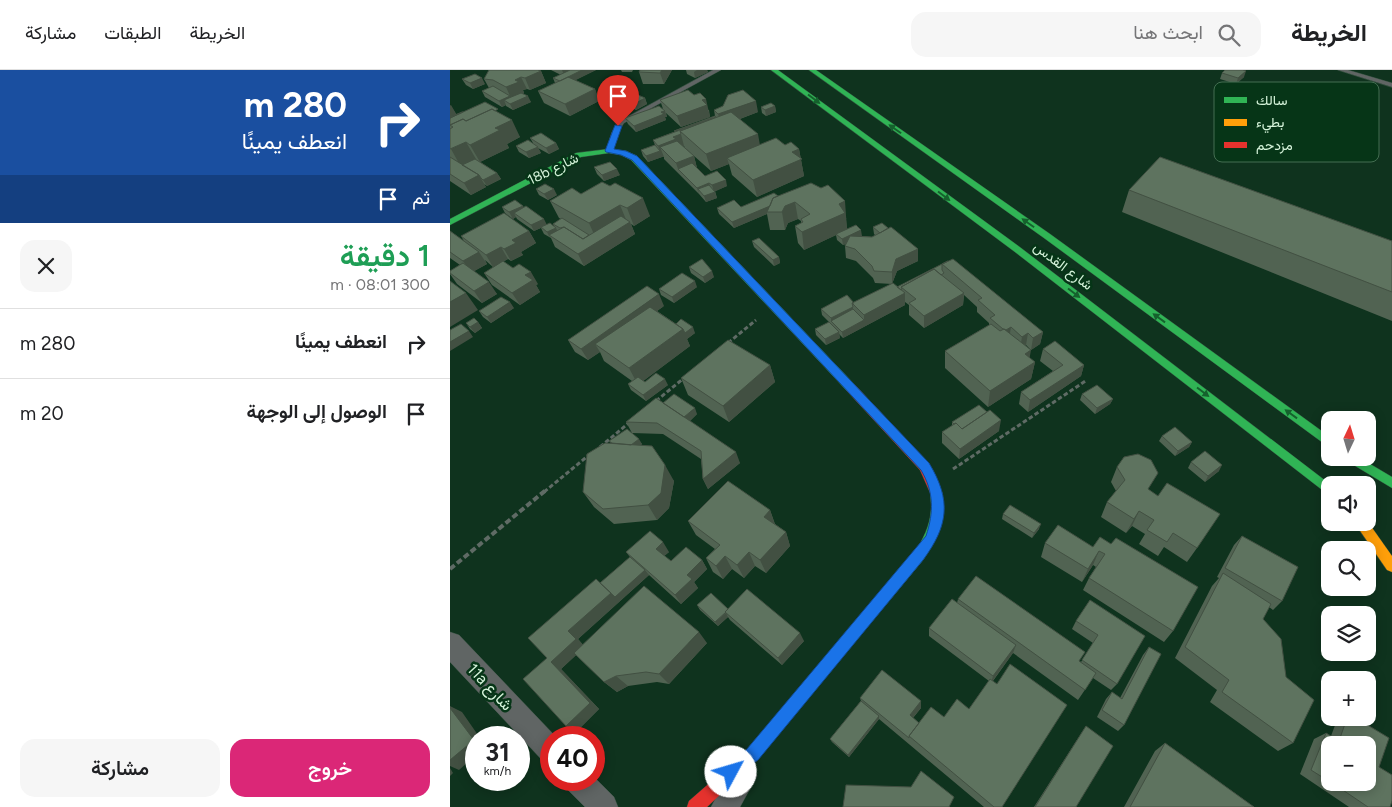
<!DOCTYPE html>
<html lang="ar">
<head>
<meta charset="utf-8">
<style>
  body { margin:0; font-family:Figtree,Vazirmatn,sans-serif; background:#f6f6f6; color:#202124; direction:rtl; height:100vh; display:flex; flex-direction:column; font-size:19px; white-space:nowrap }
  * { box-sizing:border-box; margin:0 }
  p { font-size:16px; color:#757577 }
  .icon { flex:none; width:28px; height:28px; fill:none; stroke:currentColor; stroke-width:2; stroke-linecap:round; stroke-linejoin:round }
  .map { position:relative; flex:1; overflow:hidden; direction:ltr }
  .details { display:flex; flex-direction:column; background:#fff; width:450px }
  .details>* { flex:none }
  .banner { background:#1a4fa0; color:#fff; overflow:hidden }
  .needle { width:32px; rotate:4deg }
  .controls { position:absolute; left:871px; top:341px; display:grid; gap:10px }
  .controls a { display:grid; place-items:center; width:55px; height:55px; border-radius:10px; background:#fff; box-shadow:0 2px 12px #0003; font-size:25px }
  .speed { position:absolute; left:15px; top:656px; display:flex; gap:10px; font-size:25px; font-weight:700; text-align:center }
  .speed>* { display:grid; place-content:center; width:65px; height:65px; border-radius:50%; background:#fff; box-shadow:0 2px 12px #0003; line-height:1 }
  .speed small { font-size:12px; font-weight:400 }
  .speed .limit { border:8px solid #d22; background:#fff; color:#111 }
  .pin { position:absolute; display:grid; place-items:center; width:42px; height:42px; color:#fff; margin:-51px -21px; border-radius:50% 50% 50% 0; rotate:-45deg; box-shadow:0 0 5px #0007 }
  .pin .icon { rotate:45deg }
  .me { position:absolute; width:55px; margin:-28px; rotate:51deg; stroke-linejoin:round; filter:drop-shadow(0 0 4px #0008) }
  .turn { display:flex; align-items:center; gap:18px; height:105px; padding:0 20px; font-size:22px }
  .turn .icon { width:65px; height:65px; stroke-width:2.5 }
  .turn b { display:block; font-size:35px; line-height:42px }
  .then { display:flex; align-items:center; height:48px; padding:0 20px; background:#0003; gap:10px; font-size:19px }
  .round { display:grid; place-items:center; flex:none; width:52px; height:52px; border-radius:15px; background:#f6f6f6 }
  .headline { display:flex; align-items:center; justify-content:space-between; height:85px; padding:0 20px }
  h1 { font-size:30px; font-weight:600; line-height:38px; color:#1e9e55 }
  .primary-button { display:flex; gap:10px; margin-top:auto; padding:10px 20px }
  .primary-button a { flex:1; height:58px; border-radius:15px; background:#db2777; color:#fff; font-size:20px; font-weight:600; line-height:58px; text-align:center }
  .primary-button a+a { background:#f6f6f6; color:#202124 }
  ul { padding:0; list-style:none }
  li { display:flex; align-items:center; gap:15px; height:70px; padding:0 20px; border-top:1px solid #e0e0e0 }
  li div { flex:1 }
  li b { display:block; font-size:19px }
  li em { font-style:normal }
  header { display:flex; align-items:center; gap:30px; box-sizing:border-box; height:70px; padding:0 25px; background:#fff; border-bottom:1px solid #e0e0e0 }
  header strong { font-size:24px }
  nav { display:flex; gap:28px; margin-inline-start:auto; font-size:18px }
  .search { width:350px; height:45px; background:#f6f6f6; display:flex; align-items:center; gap:12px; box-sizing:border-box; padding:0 18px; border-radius:15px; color:#757577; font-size:19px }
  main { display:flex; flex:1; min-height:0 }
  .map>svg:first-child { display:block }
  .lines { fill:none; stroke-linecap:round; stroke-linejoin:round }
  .lane-casing { stroke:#314f3d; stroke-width:1 }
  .street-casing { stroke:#314f3d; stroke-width:1 }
  .fast-casing { stroke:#314f3d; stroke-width:1 }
  .slow-casing { stroke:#314f3d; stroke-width:1 }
  .jam-casing { stroke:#314f3d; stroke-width:1 }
  .path-far1 { stroke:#5f6b65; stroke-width:3; stroke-dasharray:4.5 2.5; stroke-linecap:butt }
  .path { stroke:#5f6b65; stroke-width:4; stroke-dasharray:6 3; stroke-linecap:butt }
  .lane { fill:#606564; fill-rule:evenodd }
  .street { fill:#606564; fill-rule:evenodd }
  .fast { fill:#30b455; fill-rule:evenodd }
  .slow { fill:#ff9f0a; fill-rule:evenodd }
  .jam { fill:#e5322d; fill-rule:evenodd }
  .wall { fill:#516352; fill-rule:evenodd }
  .shaded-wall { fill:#425042 }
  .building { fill:#5e735f; stroke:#425042 }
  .oneway { fill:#15612d }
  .route { fill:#1a73e8; stroke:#114b97 }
  .labels { text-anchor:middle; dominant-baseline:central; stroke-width:5; stroke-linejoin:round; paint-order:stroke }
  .street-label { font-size:14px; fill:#d5f3da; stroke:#063517 }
  .near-street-label { font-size:16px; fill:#d5f3da; stroke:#063517 }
  .key { fill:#063517; stroke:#446e52; stroke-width:1 }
  .key-label { font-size:14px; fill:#d5f3da }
</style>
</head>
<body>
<header>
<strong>الخريطة</strong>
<div class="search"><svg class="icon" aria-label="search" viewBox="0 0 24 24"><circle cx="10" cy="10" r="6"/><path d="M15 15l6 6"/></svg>ابحث هنا</div>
<nav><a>الخريطة</a><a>الطبقات</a><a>مشاركة</a></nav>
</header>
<main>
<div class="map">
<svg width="942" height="737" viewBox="0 0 942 737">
  <rect width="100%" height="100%" fill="#0f331e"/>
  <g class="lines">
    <g class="lane-casing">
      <path id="lane" d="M263,0H271L174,53L168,62L162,81L157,82L156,81L162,62L170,51Z
        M888,0H898L942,13V17Z"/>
    </g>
    <g class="street-casing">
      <path id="street" d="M0,562L9,565L107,668H101V694L92,690L0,592Z
        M293,692L303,696L307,706L290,737H261L283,696Z
        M144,707L164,727L168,737H135L118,720L114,710H144Z"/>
    </g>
    <g class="fast-casing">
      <path id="fast" d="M321,0H328L571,178L881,415L880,426L565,182Z
        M359,0H366L600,164L880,367V378L594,168Z
        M159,79L176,81L187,86L405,315L406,318L405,321H397L181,90L171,85L159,83L131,87L0,155V149L126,83Z
        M896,388H910L942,407V418L897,391Z
        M486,418L490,419L492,423C496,448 487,469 473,490L305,692L300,695L295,692L292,687L295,682L465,482C473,469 480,456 481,440C482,433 479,426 482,419Z"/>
    </g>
    <g class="slow-casing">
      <path id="slow" d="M904,452H918L942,486V502L937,500Z"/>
    </g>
    <g class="jam-casing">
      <path id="jam" d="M401,314L405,315L479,394L492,423L490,427L486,428L482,427L470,400L397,321L396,318Z
        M300,679L305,682L308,687L305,692L257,737H237L239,731L295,682Z"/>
    </g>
    <path class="path-far1" d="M278,273L306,250
      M206,331L234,308
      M150,377L180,352
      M503,399L637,310
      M94,422L139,385"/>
    <path class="path" d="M0,499L96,420"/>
    <use href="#lane" class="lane"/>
    <use href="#street" class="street"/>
    <use href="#fast" class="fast"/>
    <use href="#slow" class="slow"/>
    <use href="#jam" class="jam"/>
  </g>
  <path class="wall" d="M101,0H146L125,10L145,19L149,31L120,46L94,33L88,21L105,13L103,8L111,5Z
    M171,0H183L182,2H172Z
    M190,0H222L214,14H193L189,2Z
    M236,0H257L258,2L245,8L237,4Z
    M91,1L96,13L80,20L77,19L73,20L74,23L73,24L81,32L63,40L56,36V35L52,37L35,27L32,21L39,18L34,9Z
    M772,3L794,7L786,14L770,9Z
    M12,9L35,14L23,19L16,15Z
    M195,28L197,34L186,40L177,35L175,29Z
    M210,30L259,40L260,47L231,57L216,43L217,47H215L216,50L186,62L178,54L175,48L213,39Z
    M0,35L6,44H51L70,67L57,74L59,78L30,92L47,103L51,109L37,116L34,114L36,117L21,125L0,111Z
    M325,36L326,42L316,46L312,43L311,37Z
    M264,40L308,42L290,49L310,75H335L349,79L354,106L307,127L282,105L279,94L261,101L235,78L234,76H233L244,86L247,98L255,106L277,116L265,121L267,128L256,132L249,124L214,89V87H212L198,92L193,86L191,80L205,75L203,70L265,46Z
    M80,68L106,73L109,79L99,84L88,78L91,83L79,88L69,82L66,76L83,73Z
    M144,97L170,105L154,111L147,104Z
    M152,112L200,146L184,156L181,154L185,164L134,196L105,177L101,168L94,164L91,158L84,161L67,149L66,147L63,149L55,143L52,137L73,136L74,138L97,155L104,156L103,154L111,149L109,148L100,131L131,124Z
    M86,119L107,125L98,130L89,125Z
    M679,120L942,171V251L672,142Z
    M328,126L397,149H396L397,159L412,166L422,167L425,165L424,164L423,157L438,158L468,179V191L447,201L442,214L447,217L498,191L593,262L590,274L581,280L576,275L575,276L579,288L585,292L581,309L538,337L495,298V281L539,255V253L527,242V237L514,225L513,235L474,258L459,245V235L455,232V235L393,268L389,264L390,268L376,275L366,265L365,259L381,254L372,245L371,239L404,233L442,214L425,213L423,208L406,191L396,188L395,176L396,174L393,175L387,170L386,165L354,180L348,173L345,156L351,153V151L348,149L338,153L335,160H320L317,144L284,158L269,144L267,138L291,137Z
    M0,161L14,171L11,166L79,161L86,173L71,182L73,185L61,191L58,189L43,197L35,190L37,194L24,201L47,224L32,233L7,214L0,204V201L10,195L0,188Z
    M302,171L329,187L330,193L324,196L304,177Z
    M239,197L264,207L255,213L241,203Z
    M34,203L88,214L86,215L90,222L70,235L42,215Z
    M247,217L224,233L211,225L209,219Z
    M214,236L207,241L226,254L245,263L237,269L240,276L193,311L195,312L218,315L196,331L181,320L178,314L182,311L154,291L150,282L138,290L125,282L118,270Z
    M64,238L41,253L33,247L29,241Z
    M28,252L32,258L25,263L20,259L16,253Z
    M593,279L634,295L631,306L578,342L569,334L571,322L603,301L590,291Z
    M320,295L325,312L279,352L238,325L231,308Z
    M632,324L663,329L660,334L645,344L630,330Z
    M213,333L247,344L240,351L290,393L258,419L253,409L251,389L213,364L182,363L192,374L191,375L224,411L219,438L207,450L164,454L144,437L133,422L161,373L159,371L182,363L176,352Z
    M537,342L549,361L509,389L492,373V362L502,356V352Z
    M712,366L742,372L739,377L725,386L709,371Z
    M741,392L769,401L755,412L738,398Z
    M667,397L699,420L747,478L737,492L714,477L708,486L689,474L695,464L682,456L676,463L651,447L657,432L666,421L661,412Z
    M320,440L325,454L336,462L340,476L316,503L305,496L294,508L282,499L273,509L263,502L256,488L265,479L246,465L238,451Z
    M553,444L589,459L582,468L552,449Z
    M792,466L832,531L823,540L819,537L813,549L843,673L828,681L760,632L767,620L725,588L762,516L769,508L767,507L784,475Z
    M650,467L723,561L714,572L633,520L639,508L646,497L643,495L632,512L591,487L595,473L643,477Z
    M176,482H219L214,486L221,491L252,490L257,499L244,512L248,518L231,534L199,505L128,569L133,575L257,573L219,614L207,612L178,616L167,622L154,612L126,585L111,599L149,639L126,662L116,656L97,588L150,513L180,487Z
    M508,529L631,592L643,573L622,559L626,551L640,530L667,614L661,620L643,608L628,630L563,583L543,611L552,737H534L429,649L399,687L382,672L380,669L411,631L410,628L471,631V638L463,648L469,653L494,647L519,639L539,611L479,566V558L507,533Z
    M247,535L278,539L354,571L332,595L280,550L278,547L268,556L250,540Z
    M699,577L674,655L668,661L647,647L656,629L662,622L670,628L693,585Z
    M891,648H897L929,697L940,737H899L850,704L864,669L876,663L881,666L887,650ZM880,675L918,712H880Z
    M636,656L626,737H584L632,662Z
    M715,673L804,737H674L705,681Z"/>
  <path class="shaded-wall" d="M112,0H130L115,7Z
    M132,0H146L112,17L110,11Z
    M212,0H222L214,14L210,3Z
    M247,0H257L258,2L245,8L244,2Z
    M91,1L96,13L80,20L75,8Z
    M796,1L794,7L786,14L788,8Z
    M71,7L77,19L73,20L74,23L62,29L54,30L56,35L52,37L49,31L60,26L56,17L65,10Z
    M32,8L35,14L23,19L20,13Z
    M145,19L149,31L120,46L115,34Z
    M78,26L81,32L63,40L60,34Z
    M195,28L197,34L186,40L184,34Z
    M256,29L260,47L231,57L227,46L252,30Z
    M306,31L308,42L268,57L270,50L268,44Z
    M1,35L8,47L0,51V36Z
    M325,36L326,42L316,46L315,40Z
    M215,41L217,47H215L216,50L186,62L184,56Z
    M62,50L70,67L57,74L59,78L30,92L20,75L45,58Z
    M231,64L234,76L229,78L210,77L214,87H212L208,76L223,67Z
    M308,64L311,81L277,88L279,94L261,101L256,84Z
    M16,72L26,89L11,97L1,79Z
    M106,73L109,79L99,84L96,78Z
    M88,77L91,83L79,88L76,82Z
    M349,79L354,106L307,127L303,110L342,82Z
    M210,81L212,87L198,92L196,86Z
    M244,86L247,98L228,99L226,93Z
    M167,99L170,105L154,111L152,105Z
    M47,103L51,109L37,116L33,110Z
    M29,105L36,117L21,125L14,113Z
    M276,110L277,116L264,122L262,115Z
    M259,113L261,119H248L249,124L247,118Z
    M104,119L107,125L98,130L94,124Z
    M265,122L267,128L256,132L254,126Z
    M193,128L200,146L184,156L177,138Z
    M332,130L317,142V144L284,158L282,152Z
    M395,131L397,160L354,180L352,162L389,134Z
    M345,132L348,149L338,153L335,160L332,142L335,136Z
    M170,135L177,152L147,171L139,153Z
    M73,136L76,142L64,143L66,147L63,149L59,142Z
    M94,149L97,155L84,161L81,155Z
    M180,152L185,164L134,196L128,184Z
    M106,158L109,164L99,165L100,168L97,162Z
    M411,160L412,166L393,175L392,169Z
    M79,161L86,173L71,182L73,185L61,191L54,179L62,170Z
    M51,177L58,189L43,197L36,185Z
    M468,179V191L447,201L442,214V202L446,189Z
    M29,182L37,194L21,203L13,191Z
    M329,187L330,193L324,196L323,190Z
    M262,201L264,207L255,213L253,207Z
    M81,202L88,214L86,215L90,222L70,235L62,223L75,205Z
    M245,211L247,217L224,233L222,227Z
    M39,212L47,224L32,233L24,221Z
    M452,219V225L455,223V235L393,268L392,262L414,250V245Z
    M16,223L28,240L0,257V232Z
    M514,223L513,235L474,258V246Z
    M209,224L214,236L153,280L145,274L150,282L138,290L131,279Z
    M60,232L64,238L41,253L37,247Z
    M403,237V243L381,251V248Z
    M28,252L32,258L25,263L20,257Z
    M243,257L245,263L237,269L240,276L188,315L179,298L233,259Z
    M561,257L559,269L555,261Z
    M19,261L23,267L0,281V272Z
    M389,262L390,268L376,275L375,269Z
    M593,262L590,274L581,280L583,268Z
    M578,263L576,275L570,278L572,267Z
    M581,280L578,297L585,292L581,309L538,337L540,321L575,284Z
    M320,295L325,312L279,352L273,336Z
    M634,295L631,306L578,342L580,330Z
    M215,309L218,315L196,331L193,325Z
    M663,329L660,334L645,344L647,338Z
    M245,338L247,344L235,355L232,349Z
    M551,350L549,361L509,389L510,379Z
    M189,369L192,374L175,387L172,382Z
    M742,372L739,377L725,386L728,381Z
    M286,382L290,393L258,419L253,409Z
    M215,395L224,411L219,438L207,450L198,435Z
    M772,395L769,401L755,412L758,406Z
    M320,440L325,455L314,447Z
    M689,441L682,456L676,463L684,449Z
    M591,454L589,459L582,468L584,463Z
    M336,462L340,476L316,503L310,490Z
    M213,472L219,482L212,488L206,479Z
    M649,481L643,495L632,512L638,499Z
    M299,482L305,496L294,508L287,495Z
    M275,486L282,499L273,509L266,496Z
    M252,490L257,499L244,512L248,518L231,534L225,525L237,505Z
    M195,500L199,505L128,569L135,577L111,599L149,639L126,662L116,656L101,592L118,561L161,523Z
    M276,543L278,547L268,556L265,552Z
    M249,562L257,573L219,614L209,604Z
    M350,563L354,571L332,595L328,588Z
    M566,575L563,583L541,613L543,606Z
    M166,606L178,616L167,622L154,612Z
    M471,631V638L460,651V645Z
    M0,636L12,642L30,668H26V685L9,700L0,696Z
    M429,646V649L399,687L398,685Z
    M0,698L3,703L0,706Z"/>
  <path class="building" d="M39,0H88L91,1L75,8L71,7L65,10L69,12L56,17L43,10L34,9Z
    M120,0H132L110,11L103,8Z
    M190,0H212L210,3L189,2Z
    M775,0H793L796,1L788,8L772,3Z
    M25,4L32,8L20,13L12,9Z
    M118,7L145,19L115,34L88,21Z
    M43,16L60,26L49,31L32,21Z
    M238,20L244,25L250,23L256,29L252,30L257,35L227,46L210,30Z
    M293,20L306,31L268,44L264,40L273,36L278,25Z
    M71,23L78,26L60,34L54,30Z
    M186,24L195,28L184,34L175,29Z
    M35,32L48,39L45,41L42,39L16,51L13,49L0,55V48Z
    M321,33L325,36L315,40L311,37Z
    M209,36L215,41L211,42L214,44L184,56L175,48Z
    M42,39L62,50L45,58L50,60L20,75L16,72L0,79V59L3,57L0,55L13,49L16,51Z
    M12,42H13L0,48V47Z
    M281,42L308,64L256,84L230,61Z
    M265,46L266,47L224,61Z
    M263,48L230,61L231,64L223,67L226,69L208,76L203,70Z
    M91,63L106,73L96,78L80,68Z
    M326,68L335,75L341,72L349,79L342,82L352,89L303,110L277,88Z
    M78,70L88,77L76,82L66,76Z
    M227,71L244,86L226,93L210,77Z
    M205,75L210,81L196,86L191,80Z
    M0,87L29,105L14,113L0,104Z
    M710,87L942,171V222L679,120Z
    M25,89L47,103L33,110L31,108L29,105L12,95Z
    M160,92L167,99L152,105L144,97Z
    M242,93L255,106L267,101L276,110L262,115L259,113L247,118L228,99Z
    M152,112L160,116L165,113L193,128L177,138L170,135L139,153L100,131L122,118L131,124Z
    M361,113L371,118L378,115L395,131L389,134L395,143L352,162L345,156L353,152L351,149L360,144L345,132L335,136L332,142H317L323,128Z
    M95,114L104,119L94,124L86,119Z
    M259,115L265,122L254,126L248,119Z
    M324,123L328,126L323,128L320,136L282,152L267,138L284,130L291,137Z
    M65,130L73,136L59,142L52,137Z
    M76,136L94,149L81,155L64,143Z
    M54,143L79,161L62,170L66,173L54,179L51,177L36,185L11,166Z
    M171,146L180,152L128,184L99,165L114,157L133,169Z
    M112,148L139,165L133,169L114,157L110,158L103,154Z
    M100,153L106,158L97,162L91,157Z
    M432,153L438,158L430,163L423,157Z
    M406,155L411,160L392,169L386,164Z
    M441,157L468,179L446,189L442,202L424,201L422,196L405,179L395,176L400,166L422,167Z
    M0,161L29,182L13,191L0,182Z
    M309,168L329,187L323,190L302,171Z
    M252,189L262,201L253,207L239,197Z
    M503,189L593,262L583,268L578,263L572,267L561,257L556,260L554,259H553L540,248L545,245L528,230L532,228L492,194Z
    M53,191L63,198L69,194L81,202L75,205L83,210L62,223L34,203Z
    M498,191L492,194V200L494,203L491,205L484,199L451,217L452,219L451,220L447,217Z
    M13,193L39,212L24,221L0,203V201Z
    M484,199L514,223L474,246L459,233L466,229L451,217Z
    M232,203L245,211L222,227L209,219Z
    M0,211L16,223L0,232Z
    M443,213L455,223L414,245L402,233Z
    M197,216L209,224L131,279L118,270Z
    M397,225L404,233H402L403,237L381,248L371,239Z
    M51,227L60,232L37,247L29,241Z
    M200,237L233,259L179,298L145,274Z
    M403,239L414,250L392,262L381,251Z
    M24,248L28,252L20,257L16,253Z
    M231,249L243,257L235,263L233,259L226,254Z
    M379,252L389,262L375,269L365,259Z
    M11,254L19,261L0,272V260Z
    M541,254L550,261L554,259L581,280L575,284L585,292L540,321L495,281Z
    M278,270L320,295L273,336L231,308Z
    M605,271L634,295L580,330L571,322L613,295L593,279Z
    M206,303L215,309L193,325L178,314L188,307L195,312Z
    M647,315L663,329L647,338L632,324Z
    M224,324L245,338L234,347L213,333Z
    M206,328L286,382L253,409L251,381L207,353L176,352Z
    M529,335L537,342L512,359L506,353L504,354L502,352Z
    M540,340L551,350L510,379L492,362L506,353L512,359Z
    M725,357L742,372L728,381L712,366Z
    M177,359L189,369L181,375L162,373L159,371Z
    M155,373L202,376L215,395L211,423L198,435L153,439L133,422L137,384Z
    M755,381L772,395L758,406L741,392Z
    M688,384L701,390L708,403L698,419L708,426L717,413L770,444L747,478L723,463L717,472L697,460L704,450L689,441L684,449L657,432L675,410L667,397L674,387Z
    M278,411L320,440L314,447L336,462L310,490L299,482L287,495L275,486L266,496L256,488L270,475L238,451Z
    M560,435L591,454L584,463L553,444Z
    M608,455L643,477L650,467L661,474L666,468L748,517L723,561L639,508L655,484L649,481L638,499L595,473Z
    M200,461L213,472L206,479L221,491L236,477L252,490L237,505L242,509L225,525L176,482Z
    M792,466L848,497L832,531L775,498Z
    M180,487L195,500L165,527L150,513Z
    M773,503L821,534L813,549L831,569L836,607L864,630L843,673L772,622L779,610L735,577Z
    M526,506L635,582L629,591L646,603L635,620L508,529Z
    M146,509L161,523L118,561L126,569L101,592L140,633L116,656L73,609L97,588L78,568Z
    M194,516L249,562L209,604L196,602L166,606L154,612L124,583Z
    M297,519L350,563L328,588L275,542Z
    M261,523L278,539L275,542H276L265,552L247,535Z
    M502,529L566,575L543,606L479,558Z
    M640,530L695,566L667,614L632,590L648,565L626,551Z
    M699,577L711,584L674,655L652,640L662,622L672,629Z
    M560,594L617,635L552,737H544L459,666L481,637L494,647L507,629L519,639L540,609L547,614Z
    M432,600L471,631L460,645L469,653L459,666V668L410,628Z
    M411,631L429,646L398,685L380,669Z
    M0,638L24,670L0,690Z
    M897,648H906L939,668L929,697L942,705V731L940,737H918L881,712H918V675H880V712L861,700L876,663L889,671Z
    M636,656L663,676L626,737H585Z
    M715,673L804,737H680Z
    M471,701L504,727L499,737H393L396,715L461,717Z"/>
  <defs><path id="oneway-solid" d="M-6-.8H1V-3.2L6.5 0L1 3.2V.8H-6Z" transform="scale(1.25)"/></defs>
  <g class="oneway">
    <use href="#oneway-solid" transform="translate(364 29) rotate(37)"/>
    <use href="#oneway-solid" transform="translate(445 59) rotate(-145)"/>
    <use href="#oneway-solid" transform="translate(494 126) rotate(37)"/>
    <use href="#oneway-solid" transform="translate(578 153) rotate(-145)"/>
    <use href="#oneway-solid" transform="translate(624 223) rotate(37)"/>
    <use href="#oneway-solid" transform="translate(709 248) rotate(-144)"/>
    <use href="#oneway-solid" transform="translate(753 322) rotate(37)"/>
    <use href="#oneway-solid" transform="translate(841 344) rotate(-144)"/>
  </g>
  <path class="route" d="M165,55L172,56L164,79L176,81L187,86L479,393C502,431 498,456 473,490L308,690L281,710L275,707L273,702L275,697L297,679L476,466C484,442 484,422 471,400L182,90L171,85L156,82L155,81Z"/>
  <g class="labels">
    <g class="street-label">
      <text transform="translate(103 99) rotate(-26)">18b شارع</text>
      <text transform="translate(613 196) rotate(37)">شارع القدس</text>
    </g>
    <g class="near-street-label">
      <text transform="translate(40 617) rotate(47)">11a شارع</text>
    </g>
  </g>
  <rect x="764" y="12" width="165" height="80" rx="8" class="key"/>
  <rect x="774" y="27" width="23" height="6" fill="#30b455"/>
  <rect x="774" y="49" width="23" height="7" fill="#ff9f0a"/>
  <rect x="774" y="72" width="23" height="6" fill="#e5322d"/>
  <g class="key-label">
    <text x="806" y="35">سالك</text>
    <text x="806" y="57">بطيء</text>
    <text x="806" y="80">مزدحم</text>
  </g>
</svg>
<div class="controls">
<a><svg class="needle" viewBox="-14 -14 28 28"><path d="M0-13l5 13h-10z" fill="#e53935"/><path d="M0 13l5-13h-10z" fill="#757577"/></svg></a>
<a><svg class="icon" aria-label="sound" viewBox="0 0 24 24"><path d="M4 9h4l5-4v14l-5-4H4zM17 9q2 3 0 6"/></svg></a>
<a><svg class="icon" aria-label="search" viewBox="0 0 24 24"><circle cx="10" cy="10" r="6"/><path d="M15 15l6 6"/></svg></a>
<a><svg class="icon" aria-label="layers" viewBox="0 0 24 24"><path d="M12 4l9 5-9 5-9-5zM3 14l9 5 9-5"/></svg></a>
<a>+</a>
<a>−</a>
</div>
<div class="speed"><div>31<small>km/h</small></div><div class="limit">40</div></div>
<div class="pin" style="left:168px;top:56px;background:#d93025"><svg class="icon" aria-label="arrive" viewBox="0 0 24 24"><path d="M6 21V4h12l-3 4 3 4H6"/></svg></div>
<svg class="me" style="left:281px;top:702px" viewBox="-20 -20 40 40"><circle r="19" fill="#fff"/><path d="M0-13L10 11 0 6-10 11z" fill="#1a73e8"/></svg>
</div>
<section class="details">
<div class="banner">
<div class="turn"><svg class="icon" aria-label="right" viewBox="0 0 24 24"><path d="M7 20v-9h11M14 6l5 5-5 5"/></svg><div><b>280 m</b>انعطف يمينًا</div></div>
<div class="then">ثم<svg class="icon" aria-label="arrive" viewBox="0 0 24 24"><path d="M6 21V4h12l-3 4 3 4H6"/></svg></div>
</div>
<div class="headline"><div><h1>1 دقيقة</h1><p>300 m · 08:01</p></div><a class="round"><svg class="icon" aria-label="close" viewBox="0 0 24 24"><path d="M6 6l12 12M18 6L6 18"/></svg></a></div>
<ul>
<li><svg class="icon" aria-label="right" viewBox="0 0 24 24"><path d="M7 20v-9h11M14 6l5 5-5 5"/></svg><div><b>انعطف يمينًا</b></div><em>280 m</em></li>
<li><svg class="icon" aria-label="arrive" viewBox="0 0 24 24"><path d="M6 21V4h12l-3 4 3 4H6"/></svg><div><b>الوصول إلى الوجهة</b></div><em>20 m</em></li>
</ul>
<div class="primary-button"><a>خروج</a><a>مشاركة</a></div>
</section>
</main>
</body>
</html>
